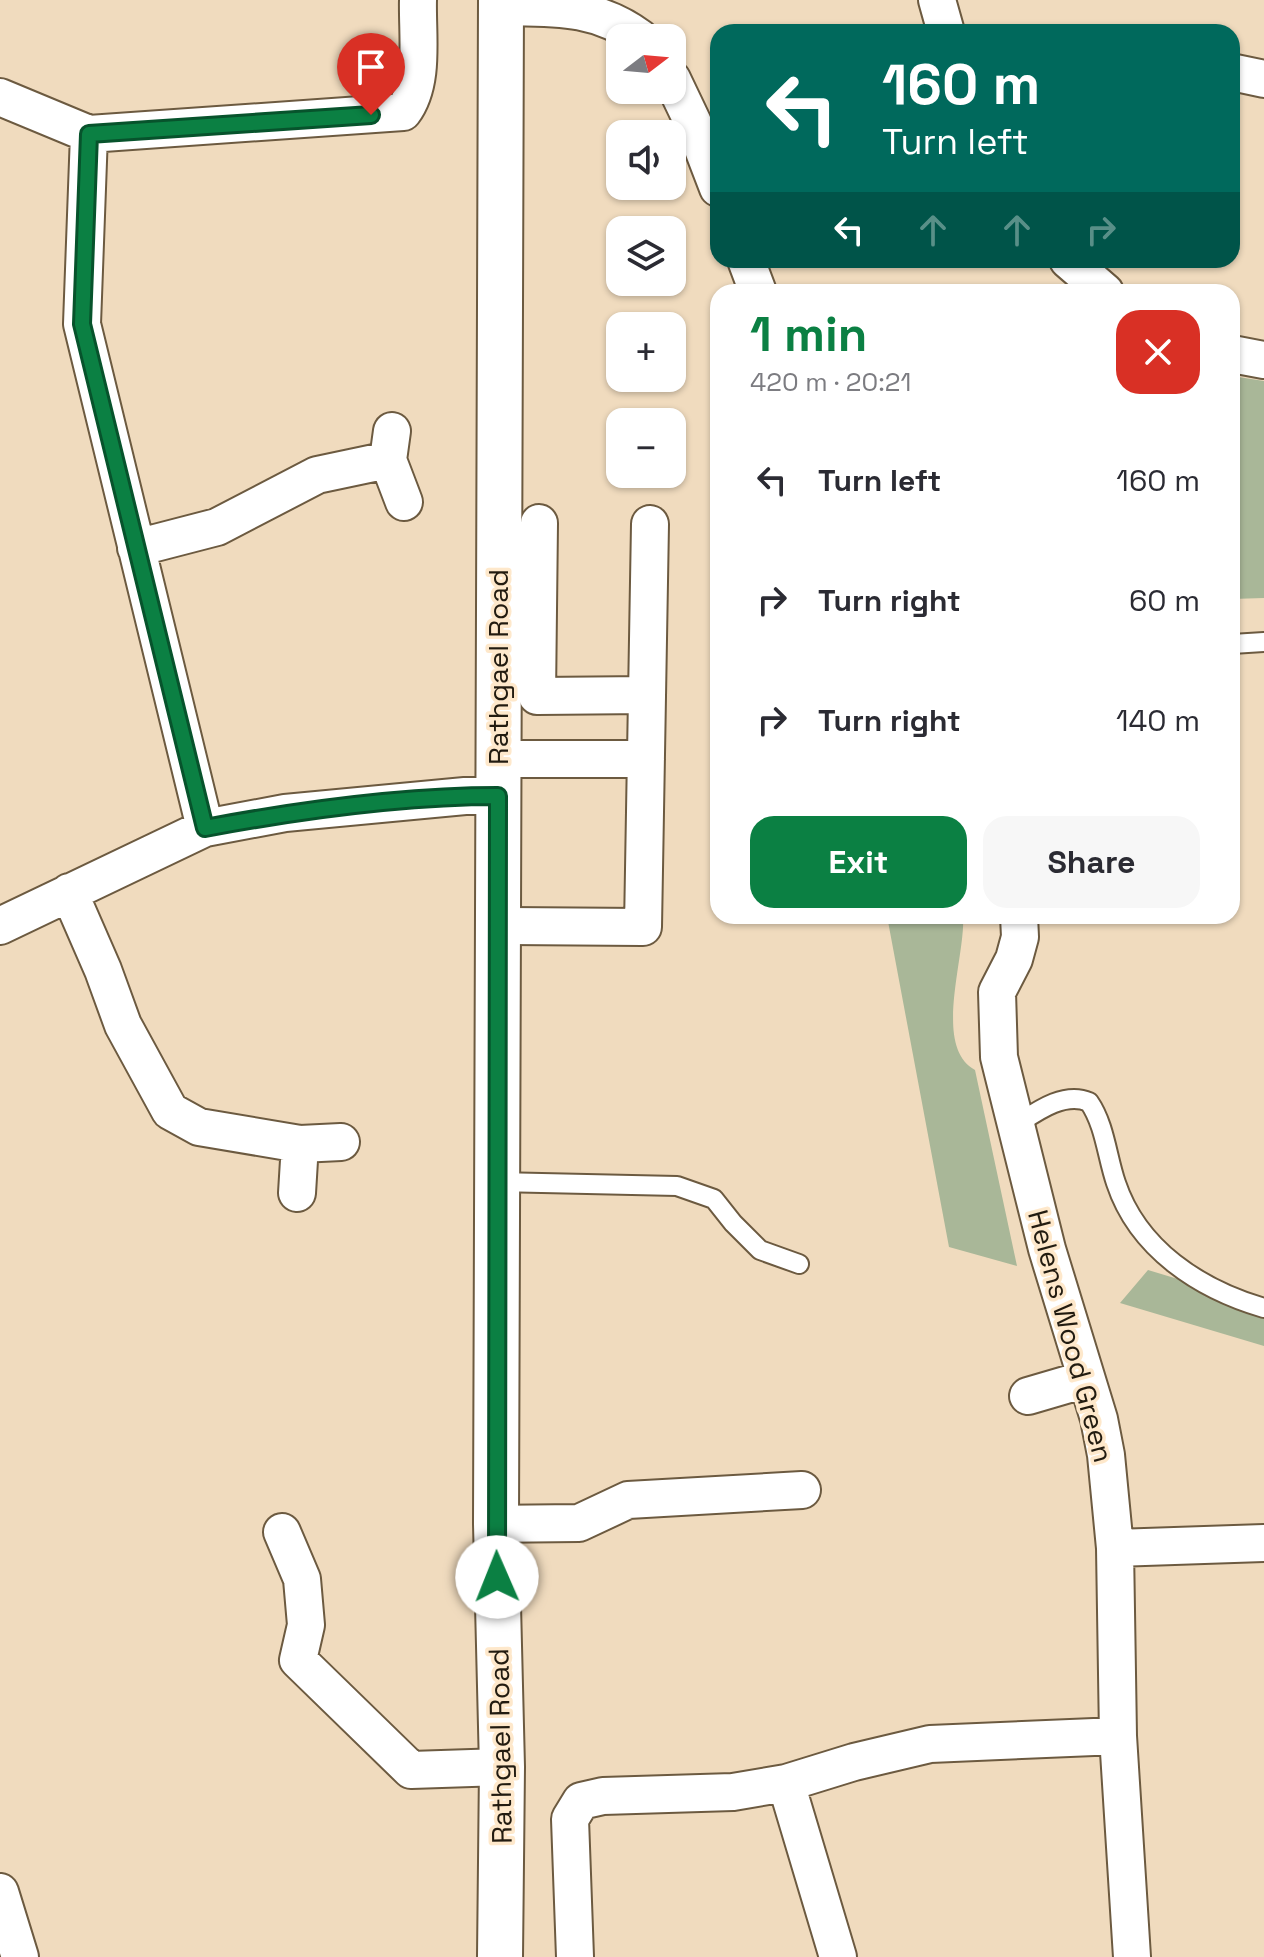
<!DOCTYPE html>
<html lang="en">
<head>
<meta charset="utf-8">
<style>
  body { margin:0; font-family:"Space Grotesk",sans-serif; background:#f7f7f7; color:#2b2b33; height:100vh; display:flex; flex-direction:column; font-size:30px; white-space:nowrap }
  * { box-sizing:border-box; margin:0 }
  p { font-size:26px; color:#7c7c81 }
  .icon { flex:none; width:44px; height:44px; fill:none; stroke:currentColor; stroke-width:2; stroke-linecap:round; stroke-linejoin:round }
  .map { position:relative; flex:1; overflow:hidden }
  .drawer { position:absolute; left:710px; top:284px; width:530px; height:640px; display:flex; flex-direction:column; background:#fff; border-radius:24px; box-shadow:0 2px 6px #0004 }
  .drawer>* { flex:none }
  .top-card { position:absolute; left:710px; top:24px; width:530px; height:244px; border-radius:24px; box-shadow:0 2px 6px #0004; background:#00695c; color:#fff; overflow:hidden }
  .needle { width:52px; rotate:74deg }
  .controls { position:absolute; left:606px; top:24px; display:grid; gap:16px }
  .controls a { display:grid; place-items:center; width:80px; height:80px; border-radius:16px; background:#fff; box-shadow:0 2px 6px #0004; font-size:40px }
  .pin { position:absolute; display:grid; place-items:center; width:68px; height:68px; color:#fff; margin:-82px -34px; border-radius:50% 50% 50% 0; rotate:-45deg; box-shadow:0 0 8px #0007 }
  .pin .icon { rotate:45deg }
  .me { position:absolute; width:88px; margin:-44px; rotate:359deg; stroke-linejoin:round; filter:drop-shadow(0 0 6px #0008) }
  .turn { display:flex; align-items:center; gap:28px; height:168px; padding:0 40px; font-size:36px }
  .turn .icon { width:104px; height:104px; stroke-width:2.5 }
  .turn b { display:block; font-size:56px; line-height:68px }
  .lanes { display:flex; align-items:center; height:76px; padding:0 40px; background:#0003; justify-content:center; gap:40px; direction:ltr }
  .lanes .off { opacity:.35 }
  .round { display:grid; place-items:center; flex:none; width:84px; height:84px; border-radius:24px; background:#f7f7f7 }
  .headline { display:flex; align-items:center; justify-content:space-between; height:136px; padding:0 40px }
  h1 { font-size:48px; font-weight:600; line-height:60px; color:#0b8043 }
  .action { display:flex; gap:16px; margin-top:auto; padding:16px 40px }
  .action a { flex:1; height:92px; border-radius:24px; background:#0b8043; color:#fff; font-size:32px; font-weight:600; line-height:92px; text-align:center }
  .action a+a { background:#f7f7f7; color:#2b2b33 }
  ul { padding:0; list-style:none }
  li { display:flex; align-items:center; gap:24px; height:120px; padding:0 40px }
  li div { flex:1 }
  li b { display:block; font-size:30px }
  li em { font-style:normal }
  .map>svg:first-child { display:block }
  .green { fill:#a9b798 }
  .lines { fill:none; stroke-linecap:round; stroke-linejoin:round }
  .service-casing { stroke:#6c5a40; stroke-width:22 }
  .minor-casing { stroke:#6c5a40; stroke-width:40 }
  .tertiary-casing { stroke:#6c5a40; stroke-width:48 }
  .service { stroke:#fff; stroke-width:18 }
  .minor { stroke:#fff; stroke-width:36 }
  .tertiary { stroke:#fff; stroke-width:44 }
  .route-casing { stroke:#07532c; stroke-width:20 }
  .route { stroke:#0b8043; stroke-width:14 }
  .labels { text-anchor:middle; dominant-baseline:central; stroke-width:7; stroke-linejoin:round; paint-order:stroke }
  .street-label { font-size:28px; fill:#221b10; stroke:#fee8cb }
</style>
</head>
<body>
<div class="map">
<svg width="1264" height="1957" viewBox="0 0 1264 1957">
  <rect width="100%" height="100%" fill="#f0dbbe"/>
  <path class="green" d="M1232,376L1264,381V598L1232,599Z
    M887,916H963C966,956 932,1047 975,1070L1017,1266L949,1247Z
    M1148,1270L1264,1305V1346L1120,1303Z"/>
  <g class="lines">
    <g class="service-casing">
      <path id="service" d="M1232,644L1264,642
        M1016,1125C1036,1112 1064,1091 1089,1102C1105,1125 1107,1157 1116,1183C1138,1249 1199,1289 1264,1308
        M499,1182L677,1186L714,1199L733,1223L760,1250L799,1264"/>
    </g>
    <g class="minor-casing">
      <path id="minor" d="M937,0L946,32
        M501,7C553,8 596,5 640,38
        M1236,73L1264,79
        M672,79L693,123L718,188
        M0,97L89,134L403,112C425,83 417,36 418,0
        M89,134L82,324L205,828
        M746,260L758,292
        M1068,260L1105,292
        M1232,354L1264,360
        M392,431L388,460L404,502
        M539,523L537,696L647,695
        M136,548L217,527L317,475L388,460
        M497,759H646
        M69,892L103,970L123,1025L170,1111L199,1127L300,1144L341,1142
        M1019,916L1020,937L1014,959L997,992L999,1057L1047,1249L1099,1419L1106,1455L1115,1548L1118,1736L1132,1957
        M0,926L205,828L285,813L465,796H498
        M498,926L643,927L650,524
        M297,1193L300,1144
        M1028,1396L1086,1379
        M496,1524L579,1523L628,1500L802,1490
        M282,1532L302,1579L306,1625L298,1660L411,1770L502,1767
        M1115,1548L1264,1543
        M786,1783L838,1957
        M0,1892L20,1957
        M575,1957L570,1819L581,1801L603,1796L733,1792L786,1783L854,1762L930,1744L1118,1736"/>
    </g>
    <g class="tertiary-casing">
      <path id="tertiary" d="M500,1957L502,1767L496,1524L501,0"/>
    </g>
    <use href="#service" class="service"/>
    <use href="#minor" class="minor"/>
    <use href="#tertiary" class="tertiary"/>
  </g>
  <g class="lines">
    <g class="route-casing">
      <path id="route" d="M371,115L89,134L82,324L205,828C301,810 400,796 498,796L497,1577"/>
    </g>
    <use href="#route" class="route"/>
  </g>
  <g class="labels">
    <g class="street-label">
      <text transform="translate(498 667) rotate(-90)">Rathgael Road</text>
      <text transform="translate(1071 1336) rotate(75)">Helens Wood Green</text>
      <text transform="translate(500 1746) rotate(-91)">Rathgael Road</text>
    </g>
  </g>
</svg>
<div class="controls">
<a><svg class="needle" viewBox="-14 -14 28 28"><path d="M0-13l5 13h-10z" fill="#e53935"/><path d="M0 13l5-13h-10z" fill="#7c7c81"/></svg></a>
<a><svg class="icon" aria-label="sound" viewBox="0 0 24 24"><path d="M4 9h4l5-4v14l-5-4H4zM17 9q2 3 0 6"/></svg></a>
<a><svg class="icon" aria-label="layers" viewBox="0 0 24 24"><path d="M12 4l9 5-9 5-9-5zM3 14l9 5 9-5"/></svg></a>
<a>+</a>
<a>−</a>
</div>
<div class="pin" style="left:371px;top:115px;background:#d93025"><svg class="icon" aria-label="arrive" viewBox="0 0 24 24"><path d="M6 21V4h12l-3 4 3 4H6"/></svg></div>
<svg class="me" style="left:497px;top:1577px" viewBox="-20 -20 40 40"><circle r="19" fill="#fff"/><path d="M0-13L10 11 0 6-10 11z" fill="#0b8043"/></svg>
<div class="top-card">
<div class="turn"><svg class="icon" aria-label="left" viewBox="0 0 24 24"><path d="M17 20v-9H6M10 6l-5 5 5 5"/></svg><div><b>160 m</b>Turn left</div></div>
<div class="lanes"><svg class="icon" aria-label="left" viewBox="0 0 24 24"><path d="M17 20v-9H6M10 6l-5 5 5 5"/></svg><svg class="icon off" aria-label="ahead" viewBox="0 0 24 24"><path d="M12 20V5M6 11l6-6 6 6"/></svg><svg class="icon off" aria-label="ahead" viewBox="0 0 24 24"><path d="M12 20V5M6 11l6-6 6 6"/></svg><svg class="icon off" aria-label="right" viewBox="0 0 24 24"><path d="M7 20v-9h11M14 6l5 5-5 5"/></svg></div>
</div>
<section class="drawer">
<div class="headline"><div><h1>1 min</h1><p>420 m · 20:21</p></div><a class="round" style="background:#d93025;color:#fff"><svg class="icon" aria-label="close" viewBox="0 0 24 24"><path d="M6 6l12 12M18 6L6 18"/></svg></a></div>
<ul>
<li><svg class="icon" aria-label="left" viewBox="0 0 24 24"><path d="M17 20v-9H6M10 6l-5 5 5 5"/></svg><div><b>Turn left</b></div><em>160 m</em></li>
<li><svg class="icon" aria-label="right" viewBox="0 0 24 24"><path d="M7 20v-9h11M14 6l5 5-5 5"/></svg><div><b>Turn right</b></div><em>60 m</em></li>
<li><svg class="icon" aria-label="right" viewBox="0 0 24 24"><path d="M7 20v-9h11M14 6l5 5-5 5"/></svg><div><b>Turn right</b></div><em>140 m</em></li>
</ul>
<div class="action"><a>Exit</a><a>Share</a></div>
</section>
</div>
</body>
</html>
